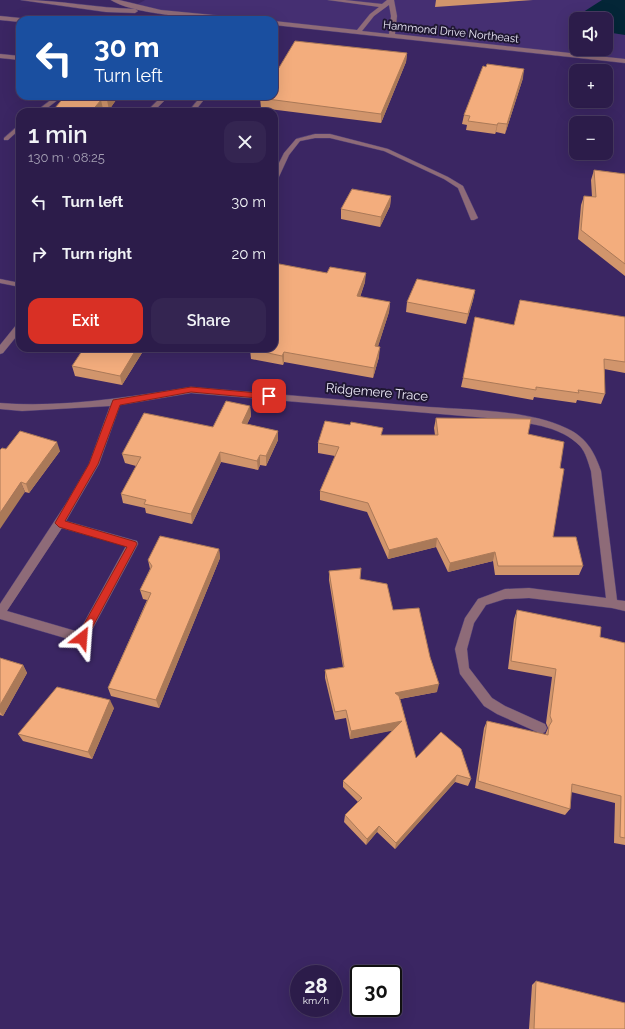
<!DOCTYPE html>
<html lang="en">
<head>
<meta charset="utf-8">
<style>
  body { margin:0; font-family:Raleway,sans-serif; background:#342551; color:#f1f3f6; height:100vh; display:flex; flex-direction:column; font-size:15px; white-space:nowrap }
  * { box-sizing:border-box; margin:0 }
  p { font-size:13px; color:#a6a1b5 }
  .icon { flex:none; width:22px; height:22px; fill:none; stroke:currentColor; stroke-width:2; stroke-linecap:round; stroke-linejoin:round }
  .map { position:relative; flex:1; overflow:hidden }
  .details { position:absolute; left:16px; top:108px; width:262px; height:244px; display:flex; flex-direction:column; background:#2c1c4a; border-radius:12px; box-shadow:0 4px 16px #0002,0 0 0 1px #483a62 }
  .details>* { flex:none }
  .banner { position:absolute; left:16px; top:16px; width:262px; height:84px; border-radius:12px; box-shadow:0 4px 16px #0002,0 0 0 1px #483a62; background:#1a4fa0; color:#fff; overflow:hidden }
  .fabs { position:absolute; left:569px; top:12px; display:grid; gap:8px }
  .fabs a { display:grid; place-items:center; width:44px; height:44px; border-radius:8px; background:#2c1c4a; box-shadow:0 4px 16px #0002,0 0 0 1px #483a62; font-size:20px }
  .speed { position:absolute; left:290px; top:965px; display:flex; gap:8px; font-size:20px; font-weight:700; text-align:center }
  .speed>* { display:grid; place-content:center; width:52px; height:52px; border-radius:50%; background:#2c1c4a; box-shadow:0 4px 16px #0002,0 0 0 1px #483a62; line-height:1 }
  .speed small { font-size:10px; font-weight:400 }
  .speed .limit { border:2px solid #111; border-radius:6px; background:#fff; color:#111 }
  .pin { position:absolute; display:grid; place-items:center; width:34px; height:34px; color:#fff; margin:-17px; border-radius:8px; box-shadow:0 2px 6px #0006 }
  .me { position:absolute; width:44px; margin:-22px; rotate:28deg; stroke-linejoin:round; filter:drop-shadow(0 0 3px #0008) }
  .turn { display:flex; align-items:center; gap:14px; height:84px; padding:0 12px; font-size:18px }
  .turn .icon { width:52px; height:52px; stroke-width:2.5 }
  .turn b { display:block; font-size:28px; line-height:34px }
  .round { display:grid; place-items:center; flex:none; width:42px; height:42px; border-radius:12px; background:#342551 }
  .head { display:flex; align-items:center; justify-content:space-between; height:68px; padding:0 12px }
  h1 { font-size:24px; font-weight:600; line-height:30px }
  .cta { display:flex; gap:8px; margin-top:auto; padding:8px 12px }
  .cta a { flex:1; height:46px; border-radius:12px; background:#d93025; color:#fff; font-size:16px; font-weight:600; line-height:46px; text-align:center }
  .cta a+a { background:#342551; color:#f1f3f6 }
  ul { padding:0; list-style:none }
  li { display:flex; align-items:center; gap:12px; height:52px; padding:0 12px }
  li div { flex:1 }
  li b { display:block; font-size:15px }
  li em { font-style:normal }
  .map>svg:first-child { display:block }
  .built { fill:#452f72; fill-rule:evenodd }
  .water { fill:#042637 }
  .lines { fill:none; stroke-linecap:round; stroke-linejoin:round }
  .minor-casing { stroke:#544278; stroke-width:1 }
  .minor { fill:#8e6b78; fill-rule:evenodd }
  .wall { fill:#d1956c }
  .shaded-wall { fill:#aa7958 }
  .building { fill:#f3ad7d; stroke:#aa7958 }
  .route { fill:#d93025; stroke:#8d1f18 }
  .labels { text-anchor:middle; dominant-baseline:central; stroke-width:4; stroke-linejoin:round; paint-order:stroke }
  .far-street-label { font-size:11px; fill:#eeebfa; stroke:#1f1732 }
  .street-label { font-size:13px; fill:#eeebfa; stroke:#1f1732 }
</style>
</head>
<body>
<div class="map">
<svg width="625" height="1029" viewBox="0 0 625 1029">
  <rect width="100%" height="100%" fill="#3b2663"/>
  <path class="built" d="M145,0H625V61L274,24V20H237L129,9ZM576,19H606V49H576Z"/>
  <path class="water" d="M602,0H625V35L606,32V19H576L577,16Z"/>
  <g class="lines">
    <g class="minor-casing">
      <path id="minor" d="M21,0C59,0 97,8 135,9L138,11L135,13L106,12Z
        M111,0H119L161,10L244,18L247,20C217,20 135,16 111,0Z
        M328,0H345L382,4L387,0H394L397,16L395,34L625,59V63L274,25V21L357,30L370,14L379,7ZM389,5L391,16L389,34L362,31L374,16Z
        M0,16L20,18L23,20H20V22L0,20Z
        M0,54L20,56V60L0,58Z
        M56,96H63L42,112H35Z
        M162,96H169L153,112H146Z
        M201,96H207L194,112H188Z
        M20,124V129L8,140H4V138Z
        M315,134H330L388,149L448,177L463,186L478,218L474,220H471L458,188L444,179L384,151L330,138H315L300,141L289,155L277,181L274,183V173L284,153L296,139Z
        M0,279L20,283V287L0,283Z
        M20,323V332L3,353L0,354V345L17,324Z
        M191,387C270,394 350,400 429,407C470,410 529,410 566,428C586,437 594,451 601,471L617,600L625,601V611L612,608L529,598L505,599L486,605L474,623L467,649L469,668L492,698L505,706L545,724L547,728L545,732L541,734L537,732L497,714L484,706L460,674L455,649L465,618L478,599L505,589L529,588L606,598L591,471C588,462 586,453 580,446C560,425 525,423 499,419L191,393L120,405L99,464L66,521L133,540L137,541L138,544L86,641L82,643L0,619V604L67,502L89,464L110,406L22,411L0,409V403C62,408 130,397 191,387ZM62,528L126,546L79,632L7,611Z"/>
    </g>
    <use href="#minor" class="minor"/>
  </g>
  <path class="wall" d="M436,0H533L435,7Z
    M407,53L406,62L381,123L261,108L260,98Z
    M523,78L505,134L496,132L495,134L466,130L467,125L462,124L464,115Z
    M72,96H130L127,101L116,100L109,110L103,109L55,108Z
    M594,170L625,174V276L578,239L581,205L584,196L592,197L591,180Z
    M391,196L390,206L380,227L341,219V209Z
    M365,282L360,297L390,302L389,312L378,346L379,357L373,378L284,362L283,365L251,359L250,349Z
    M475,290L473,300L466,324L406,312L407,302Z
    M625,317V373L604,369L605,394L601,404L577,400L576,403L534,397L533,400L461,387L463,378L514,325Z
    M145,348L122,385L75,376L72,366Z
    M250,406L251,416L247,424L278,431V440L266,466L260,465L258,470L221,462L192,524L146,513L145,508L123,503L121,494L136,466L125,463L122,454L213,427Z
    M436,418L528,434L560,468L553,537L583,566L579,575H495L493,561L448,572L436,547L388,559L367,512L320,500V491L335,456L318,453V443L382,435H435L434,428Z
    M6,449L60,451L29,493L25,492Z
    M219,549L220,558L159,708L111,696L108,688L147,600L143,599L140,590L150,569L148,560Z
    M329,571L361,579L393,610L437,692L400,699L416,758L471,779L468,786L455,782L395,849L377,832L366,845L344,822L345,815L358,802L343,787V781L393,730L350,739L346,718L335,720L325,678V670L343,667L329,580Z
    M517,610L600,637L625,643V845L614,843L615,803L571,792L570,809L565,815L475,788L484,728L487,721L545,735L548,728L546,723L552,677L508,669L514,619Z
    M0,658L23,665L27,673L3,716L0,715Z
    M114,708L92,759L23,741L18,734Z
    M536,981L625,1029H529L532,985Z"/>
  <path class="shaded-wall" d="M407,53L406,62L381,123V114Z
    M524,69L523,78L505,134L507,124Z
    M110,96H116V100L109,110L107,100Z
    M126,96H130L127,101Z
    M101,100L103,109L100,112H91Z
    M498,123L496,132L495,134L497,125Z
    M391,196L390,206L380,227L381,217Z
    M366,273L365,282L357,306V296Z
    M475,290L473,300L466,324L468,314Z
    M390,302L389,312L375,356V346Z
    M380,347L379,357L373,378L374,368Z
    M137,348H145L122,385L120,376Z
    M284,352V362L283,365L282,356Z
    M250,406L251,416L243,433L242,423Z
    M278,431V440L266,466V456Z
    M57,442L60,451L29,493L26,484Z
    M220,452L221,462L192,524L191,514Z
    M260,455V465L258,470L257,461Z
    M21,482L25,492L0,529V513Z
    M437,538L436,547L388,559L389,550Z
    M219,549L220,558L159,708L156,700Z
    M495,552L493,561L448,572L450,563Z
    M23,665L27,673L3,716L0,712V705Z
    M439,684L437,692L394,700L395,693Z
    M110,700L114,708L92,759L88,752Z
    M402,721L401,729L350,739L351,731Z
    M457,775L455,782L395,849L396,843Z
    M379,826L377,832L366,845L367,839Z"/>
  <path class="building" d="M295,41L407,53L381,114L260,98L262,96H274V76Z
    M487,64L524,69L507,124L498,123L497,125L468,121L470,116L464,115L483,66L486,67Z
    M65,96L72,97V96H110L107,100H101L91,112H49L52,108H55Z
    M594,170L625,174V264L581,230L584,196L596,197Z
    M352,189L391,196L381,217L341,209Z
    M274,263L327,273L330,267L366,273L357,296L390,302L375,346L380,347L374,368L284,352L282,356L250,349V348H274Z
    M417,279L475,290L468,314L407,302Z
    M520,300L625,317V362L604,359L605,394L578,390L579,393L536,387V390L463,378L475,317L514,325Z
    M84,348H137L120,376L72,366Z
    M226,401L250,406L242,423L278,431L266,456L260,455L257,461L220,452L191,514L144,504L146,500L121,494L141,457L122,454L144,413L213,427Z
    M436,418L531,419L528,434L564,442L560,468L564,469L553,537H576L583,566H498L495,552L450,563L437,538L389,550L368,503L320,491L339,447L318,443L325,421L350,425L351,422L383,428L381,435H438Z
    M20,431L57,442L26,484L21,482L0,513V450L2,448L6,449Z
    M160,536L219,549L156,700L108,688L151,593L140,590L152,566L148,560Z
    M361,568L360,579L387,584L393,610L419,608L430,657L439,684L395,693L399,696L416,758L441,732L461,749L471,779L457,775L396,843L379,826L367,839L345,815L362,798L343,781L402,721L351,731L346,710L335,712L325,670L344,667L329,571Z
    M517,610L601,627L600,637L625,643V838L620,837L621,796L572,784L570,809L478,781L487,721L548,735L549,726L552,721L550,716L556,669L511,661Z
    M0,658L23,665L0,705Z
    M57,687L110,700L88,752L18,734Z
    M536,981L625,1003V1029H534Z"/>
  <path class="route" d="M191,387L269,394L273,396L269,399L191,392L120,405L98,464L65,521L133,541L136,542L137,544L85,641L82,642L78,641L77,638L78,635L127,547L59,527L55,523L89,464L113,400Z"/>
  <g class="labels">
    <g class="far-street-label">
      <text transform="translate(451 32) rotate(6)">Hammond Drive Northeast</text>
    </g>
    <g class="street-label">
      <text transform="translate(377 392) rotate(5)">Ridgemere Trace</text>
    </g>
  </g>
</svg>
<div class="fabs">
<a><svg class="icon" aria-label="sound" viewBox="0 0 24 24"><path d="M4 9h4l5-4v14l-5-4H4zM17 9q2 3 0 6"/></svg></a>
<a>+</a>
<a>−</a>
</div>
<div class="speed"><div>28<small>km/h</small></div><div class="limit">30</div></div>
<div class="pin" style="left:269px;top:396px;background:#d93025"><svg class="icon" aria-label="arrive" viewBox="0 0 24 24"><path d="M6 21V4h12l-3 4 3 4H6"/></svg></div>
<svg class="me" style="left:82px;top:638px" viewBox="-20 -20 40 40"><path d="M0-17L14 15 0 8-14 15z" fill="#d93025" stroke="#fff" stroke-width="4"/></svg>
<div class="banner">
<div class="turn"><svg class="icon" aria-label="left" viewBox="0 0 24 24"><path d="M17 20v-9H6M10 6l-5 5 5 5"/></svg><div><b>30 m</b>Turn left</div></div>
</div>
<section class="details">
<div class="head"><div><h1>1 min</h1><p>130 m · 08:25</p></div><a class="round"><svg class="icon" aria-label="close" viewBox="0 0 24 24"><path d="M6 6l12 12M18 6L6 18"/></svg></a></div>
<ul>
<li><svg class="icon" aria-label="left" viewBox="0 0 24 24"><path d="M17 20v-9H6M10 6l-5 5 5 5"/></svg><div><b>Turn left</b></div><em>30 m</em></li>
<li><svg class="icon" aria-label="right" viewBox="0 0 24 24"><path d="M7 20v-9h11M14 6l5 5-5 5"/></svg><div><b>Turn right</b></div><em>20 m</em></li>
</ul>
<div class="cta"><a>Exit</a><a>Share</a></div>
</section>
</div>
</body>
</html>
